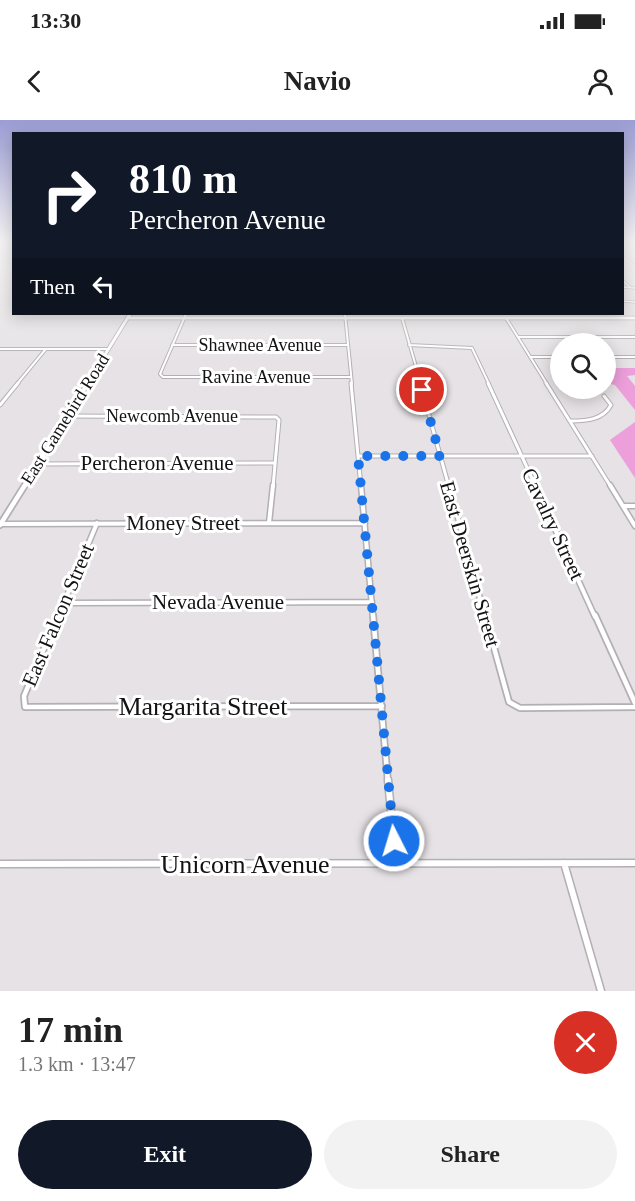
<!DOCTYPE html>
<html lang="en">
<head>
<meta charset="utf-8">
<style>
  body { margin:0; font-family:Georgia,serif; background:#f2f2f2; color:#222; height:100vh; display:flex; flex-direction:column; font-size:22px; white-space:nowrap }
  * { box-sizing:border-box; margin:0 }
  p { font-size:20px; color:#767676 }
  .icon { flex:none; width:33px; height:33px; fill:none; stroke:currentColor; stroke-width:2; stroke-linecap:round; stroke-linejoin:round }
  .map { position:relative; height:871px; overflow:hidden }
  .side { display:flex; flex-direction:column; background:#fff; flex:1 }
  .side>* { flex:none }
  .top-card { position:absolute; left:12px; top:12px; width:612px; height:183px; border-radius:0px; box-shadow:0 3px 15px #0003; background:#111827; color:#fff; overflow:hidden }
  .buttons { position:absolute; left:550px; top:213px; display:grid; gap:12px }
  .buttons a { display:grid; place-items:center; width:66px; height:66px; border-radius:50%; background:#fff; box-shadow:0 3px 15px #0003; font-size:30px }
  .pin { position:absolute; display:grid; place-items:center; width:51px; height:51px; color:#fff; margin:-26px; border:3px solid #fff; border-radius:50%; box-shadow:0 2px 6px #0007 }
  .me { position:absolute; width:66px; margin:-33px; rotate:355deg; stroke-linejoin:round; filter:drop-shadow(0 0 4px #0008) }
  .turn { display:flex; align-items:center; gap:21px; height:126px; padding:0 18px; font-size:27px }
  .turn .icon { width:78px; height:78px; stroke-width:2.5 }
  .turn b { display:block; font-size:42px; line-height:51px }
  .then { display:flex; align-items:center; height:57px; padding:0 18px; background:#0003; gap:12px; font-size:22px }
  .round { display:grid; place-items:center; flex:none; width:63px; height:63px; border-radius:32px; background:#f2f2f2 }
  .summary { display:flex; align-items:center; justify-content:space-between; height:102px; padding:0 18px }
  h1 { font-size:36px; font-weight:600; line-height:45px }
  .cta { display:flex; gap:12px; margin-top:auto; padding:12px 18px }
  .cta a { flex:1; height:69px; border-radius:36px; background:#111827; color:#fff; font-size:24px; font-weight:600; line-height:69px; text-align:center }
  .cta a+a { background:#f2f2f2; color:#222 }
  .status { display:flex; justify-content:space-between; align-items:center; height:42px; padding:0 30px; background:#fff; direction:ltr }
  .status svg { height:16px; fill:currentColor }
  header { display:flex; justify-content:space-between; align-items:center; height:78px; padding:0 18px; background:#fff; font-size:27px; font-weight:600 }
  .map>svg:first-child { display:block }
  .green { fill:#ec9fda }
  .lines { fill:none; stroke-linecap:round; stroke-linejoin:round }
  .minor-far5-casing { stroke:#b3afb2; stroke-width:3 }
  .minor-far4-casing { stroke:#b3afb2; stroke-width:4 }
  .minor-far3-casing { stroke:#b3afb2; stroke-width:5 }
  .minor-far2-casing { stroke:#b3afb2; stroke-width:7 }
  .minor-far1-casing { stroke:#b3afb2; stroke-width:8 }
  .minor-casing { stroke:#b3afb2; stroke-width:9 }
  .major-far2-casing { stroke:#b3afb2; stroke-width:4.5 }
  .major-far1-casing { stroke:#b3afb2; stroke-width:6 }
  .major-casing { stroke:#b3afb2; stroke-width:8 }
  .minor-far5 { stroke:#fff; stroke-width:1.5 }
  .minor-far4 { stroke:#fff; stroke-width:2 }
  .minor-far3 { stroke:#fff; stroke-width:3 }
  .minor-far2 { stroke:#fff; stroke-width:4 }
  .minor-far1 { stroke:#fff; stroke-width:4.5 }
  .minor { stroke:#fff; stroke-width:6 }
  .major-far2 { stroke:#fff; stroke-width:3 }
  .major-far1 { stroke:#fff; stroke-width:4 }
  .major { stroke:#fff; stroke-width:4.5 }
  .route { stroke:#1a73e8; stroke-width:10; stroke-dasharray:0 18 }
  .labels { text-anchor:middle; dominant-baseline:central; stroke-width:6; stroke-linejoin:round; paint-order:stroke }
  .far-street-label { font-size:18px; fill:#131213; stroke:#fff }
  .street-label { font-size:21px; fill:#131213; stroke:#fff }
  .near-street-label { font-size:26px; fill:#131213; stroke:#fff }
</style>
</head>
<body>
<div class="status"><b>13:30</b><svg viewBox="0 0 49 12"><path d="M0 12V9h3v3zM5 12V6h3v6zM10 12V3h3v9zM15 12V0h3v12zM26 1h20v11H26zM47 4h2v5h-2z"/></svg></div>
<header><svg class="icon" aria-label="back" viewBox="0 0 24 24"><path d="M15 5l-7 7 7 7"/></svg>Navio<svg class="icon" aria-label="person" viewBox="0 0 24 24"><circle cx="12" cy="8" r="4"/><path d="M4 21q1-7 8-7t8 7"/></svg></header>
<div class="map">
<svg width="635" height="871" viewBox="0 0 635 871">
  <rect width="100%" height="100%" fill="#e6e2e5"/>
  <path class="green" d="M606,248H635V255L627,256L635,266V290L615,265L606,263Z
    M635,302V358L610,320Z"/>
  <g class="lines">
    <g class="minor-far5-casing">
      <path id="minor-far5" d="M622,132L635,142
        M622,160L630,167
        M622,167L635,168
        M622,181L635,182"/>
    </g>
    <g class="minor-far4-casing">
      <path id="minor-far4" d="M186,194L160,254L163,257H351
        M345,194L352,264
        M402,198L421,264
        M506,198L547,264
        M519,217H635
        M172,225H348
        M409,225L472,228L489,264
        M0,229H108
        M531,237H561
        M606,237H635
        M17,264L45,230"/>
    </g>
    <g class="minor-far3-casing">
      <path id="minor-far3" d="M351,263L361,367
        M420,263L449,367
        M488,263L536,367
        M546,263L611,367
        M0,285L18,263
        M67,296L276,297L279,300L273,367
        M571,301C586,301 603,300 611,285L604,276
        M358,336H592
        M38,344L275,343"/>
    </g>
    <g class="minor-far2-casing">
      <path id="minor-far2" d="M361,365L373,497
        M449,365L485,497
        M535,365L595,497
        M610,365L635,406
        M623,386H635
        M269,403L273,365
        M1,404L365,403
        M64,483L372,482
        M58,497L97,403"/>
    </g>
    <g class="minor-far1-casing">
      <path id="minor-far1" d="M58,495L24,576L25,587L382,586
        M373,495L388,662
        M485,495L509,582L520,588L635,587
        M595,495L635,583"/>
    </g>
    <g class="minor-casing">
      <path id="minor" d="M388,660L396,744
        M564,743L601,871
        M0,744L635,743"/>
    </g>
    <g class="major-far2-casing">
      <path id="major-far2" d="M127,198H635
        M87,264L130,194"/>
    </g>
    <g class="major-far1-casing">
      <path id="major-far1" d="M24,367L88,263"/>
    </g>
    <g class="major-casing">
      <path id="major" d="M0,405L25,365"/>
    </g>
    <use href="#minor-far5" class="minor-far5"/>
    <use href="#minor-far4" class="minor-far4"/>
    <use href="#minor-far3" class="minor-far3"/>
    <use href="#minor-far2" class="minor-far2"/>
    <use href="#minor-far1" class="minor-far1"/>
    <use href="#minor" class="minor"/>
    <use href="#major-far2" class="major-far2"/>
    <use href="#major-far1" class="major-far1"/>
    <use href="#major" class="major"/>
  </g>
  <linearGradient id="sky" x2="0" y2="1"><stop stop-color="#9b9dd4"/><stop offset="0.5" stop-color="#f4f2f3"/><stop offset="1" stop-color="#f4f2f3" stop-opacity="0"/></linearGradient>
  <rect width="635" height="242" fill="url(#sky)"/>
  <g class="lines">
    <path class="route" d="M394,721L358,336H440L422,270"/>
  </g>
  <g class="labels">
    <g class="far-street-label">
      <text x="260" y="225">Shawnee Avenue</text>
      <text x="256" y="257">Ravine Avenue</text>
      <text x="172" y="296">Newcomb Avenue</text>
      <text transform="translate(65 299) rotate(-58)">East Gamebird Road</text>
    </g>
    <g class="street-label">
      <text x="157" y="343">Percheron Avenue</text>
      <text x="183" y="403">Money Street</text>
      <text transform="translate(553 404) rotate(65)">Cavalry Street</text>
      <text transform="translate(470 444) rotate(74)">East Deerskin Street</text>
      <text x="218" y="482">Nevada Avenue</text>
      <text transform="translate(58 495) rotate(-67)">East Falcon Street</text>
    </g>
    <g class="near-street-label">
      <text x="203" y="586">Margarita Street</text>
      <text x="245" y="744">Unicorn Avenue</text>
    </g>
  </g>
</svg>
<div class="buttons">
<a><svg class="icon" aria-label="search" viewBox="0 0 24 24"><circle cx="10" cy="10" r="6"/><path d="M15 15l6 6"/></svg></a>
</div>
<div class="pin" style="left:422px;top:270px;background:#d93025"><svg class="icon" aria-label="arrive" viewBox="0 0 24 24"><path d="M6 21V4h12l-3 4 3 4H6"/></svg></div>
<svg class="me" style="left:394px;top:721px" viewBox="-20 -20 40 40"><circle r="17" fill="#1a73e8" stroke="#fff" stroke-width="3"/><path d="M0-11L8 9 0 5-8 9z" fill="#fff"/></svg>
<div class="top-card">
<div class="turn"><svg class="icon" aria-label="right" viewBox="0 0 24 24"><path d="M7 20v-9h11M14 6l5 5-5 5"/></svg><div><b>810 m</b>Percheron Avenue</div></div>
<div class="then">Then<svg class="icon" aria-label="left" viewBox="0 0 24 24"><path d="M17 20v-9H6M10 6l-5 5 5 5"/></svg></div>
</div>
</div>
<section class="side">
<div class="summary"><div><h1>17 min</h1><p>1.3 km · 13:47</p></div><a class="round" style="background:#d93025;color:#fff"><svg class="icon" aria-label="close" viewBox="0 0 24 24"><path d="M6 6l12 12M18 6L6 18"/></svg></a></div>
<div class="cta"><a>Exit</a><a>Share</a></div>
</section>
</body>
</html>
